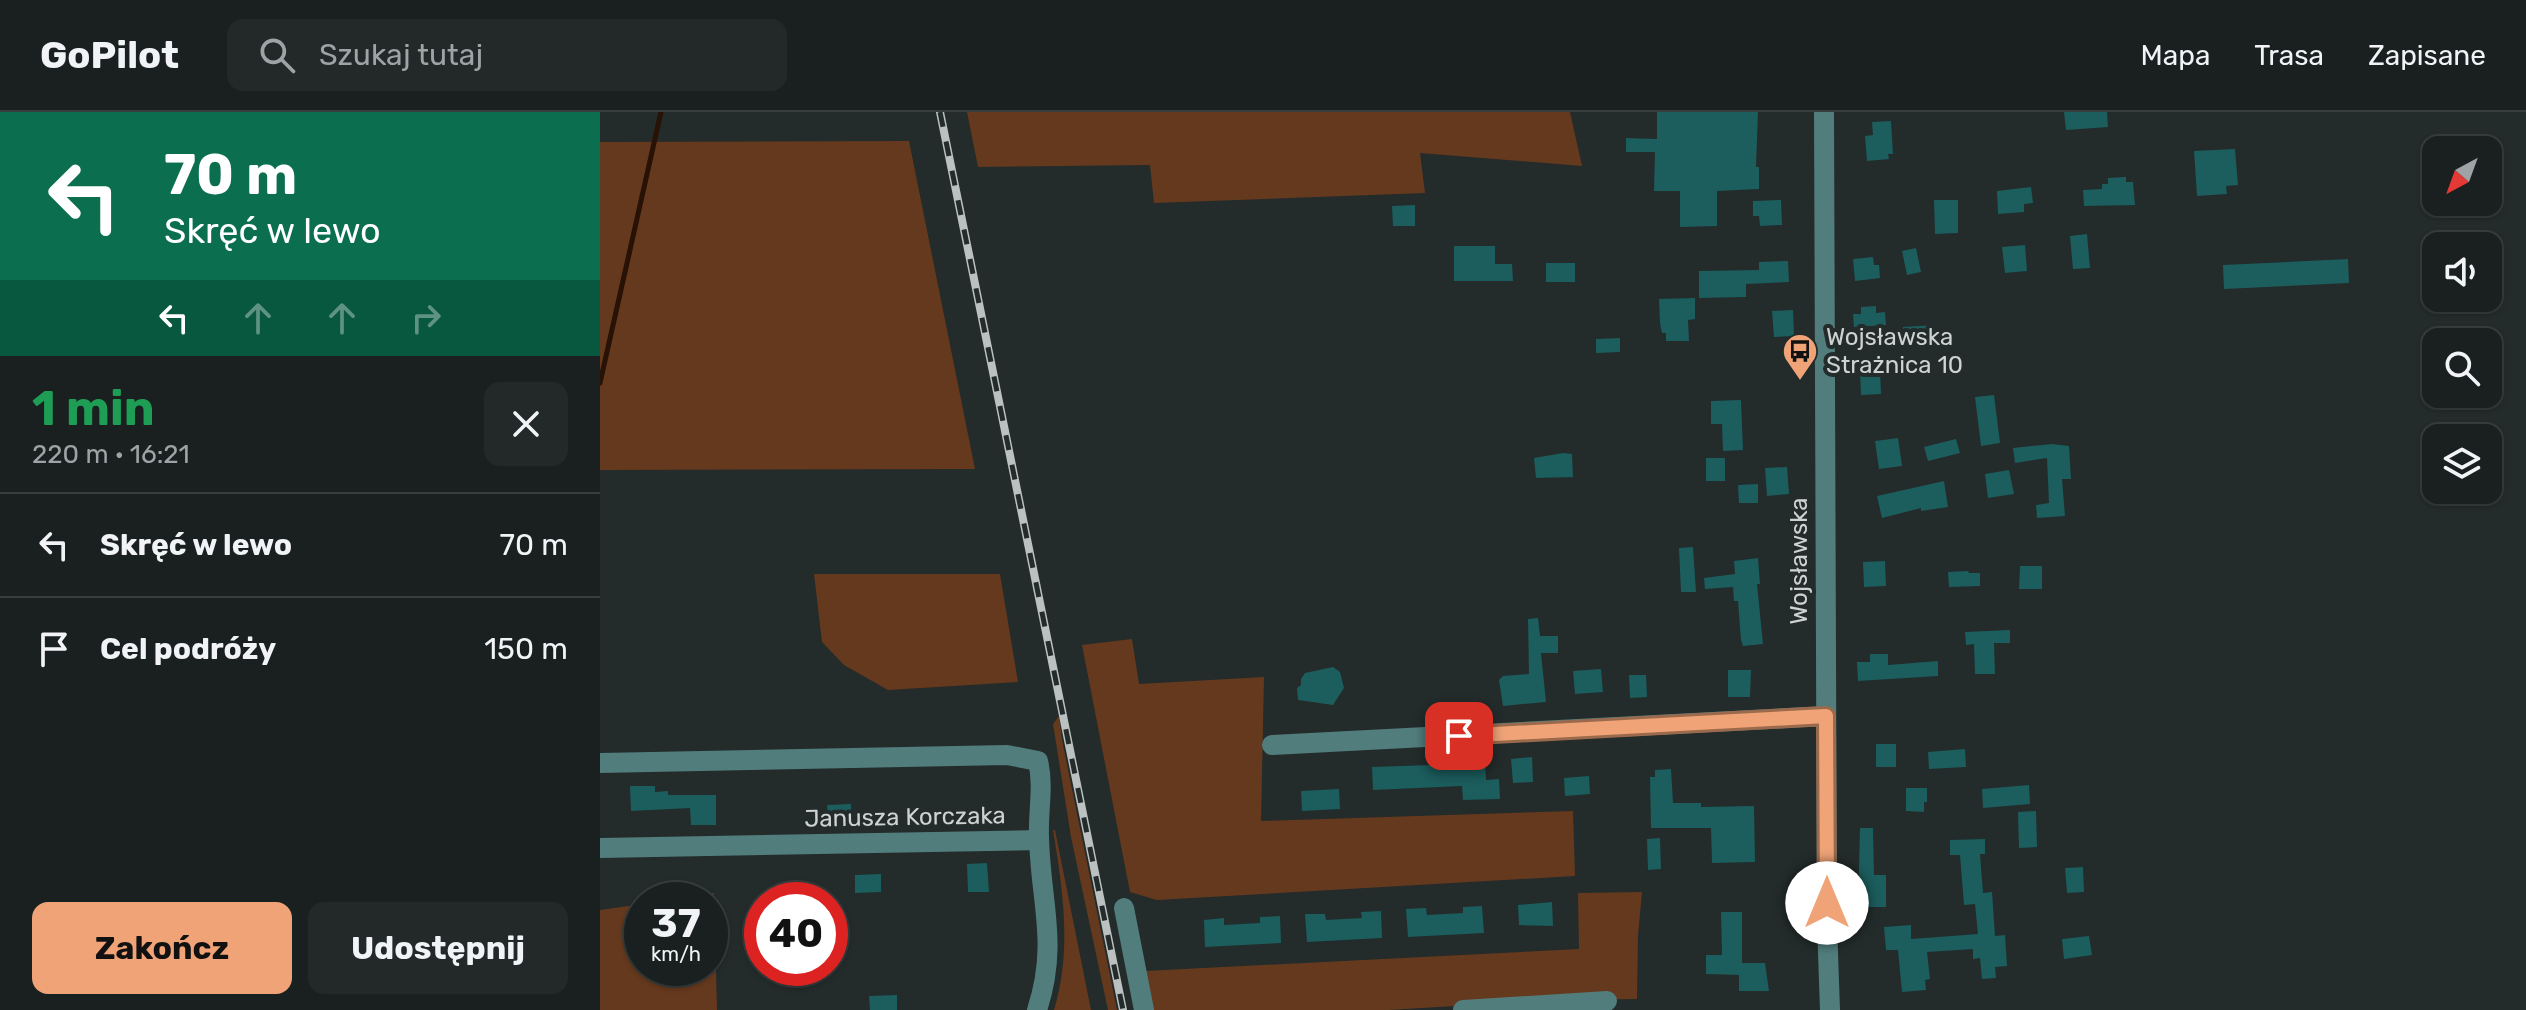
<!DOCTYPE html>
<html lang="pl">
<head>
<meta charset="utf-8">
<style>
  body { margin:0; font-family:Rubik,sans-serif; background:#232829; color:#f1f3f6; height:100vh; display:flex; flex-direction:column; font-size:30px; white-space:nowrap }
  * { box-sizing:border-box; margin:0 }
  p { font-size:26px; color:#9fa3a5 }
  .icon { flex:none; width:44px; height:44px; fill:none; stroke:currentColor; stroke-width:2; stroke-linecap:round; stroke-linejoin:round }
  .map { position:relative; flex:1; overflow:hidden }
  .sheet { display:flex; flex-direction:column; background:#1a2020; width:600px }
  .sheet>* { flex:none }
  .banner { background:#0b6e4f; color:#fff; overflow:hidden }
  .needle { width:52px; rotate:221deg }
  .buttons { position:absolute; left:1822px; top:24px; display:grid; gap:16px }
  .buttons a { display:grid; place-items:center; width:80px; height:80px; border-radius:16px; background:#1a2020; box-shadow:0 2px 6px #0004,0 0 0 2px #383e3e; font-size:40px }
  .speed { position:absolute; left:24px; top:770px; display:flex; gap:16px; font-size:40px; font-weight:700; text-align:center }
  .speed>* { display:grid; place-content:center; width:104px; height:104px; border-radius:50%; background:#1a2020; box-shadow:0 2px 6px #0004,0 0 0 2px #383e3e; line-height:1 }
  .speed small { font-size:20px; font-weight:400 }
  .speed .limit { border:12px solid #d22; background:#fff; color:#111 }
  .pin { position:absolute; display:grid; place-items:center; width:68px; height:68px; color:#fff; margin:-34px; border-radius:16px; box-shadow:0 4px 12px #0006 }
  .me { position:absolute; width:88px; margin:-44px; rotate:0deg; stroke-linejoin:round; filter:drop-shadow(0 0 6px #0008) }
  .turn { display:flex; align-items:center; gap:28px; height:168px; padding:0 32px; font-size:36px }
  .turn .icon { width:104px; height:104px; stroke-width:2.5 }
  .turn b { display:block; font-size:56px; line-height:68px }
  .lanes { display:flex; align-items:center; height:76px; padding:0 32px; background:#0003; justify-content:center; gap:40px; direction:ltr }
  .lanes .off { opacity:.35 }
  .round { display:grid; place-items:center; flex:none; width:84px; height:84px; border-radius:16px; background:#232829 }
  .head { display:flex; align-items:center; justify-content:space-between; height:136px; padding:0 32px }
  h1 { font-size:48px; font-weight:700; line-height:60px; color:#1e9e55 }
  .action { display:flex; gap:16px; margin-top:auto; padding:16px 32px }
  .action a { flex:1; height:92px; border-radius:16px; background:#efa377; color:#111; font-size:32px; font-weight:700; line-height:92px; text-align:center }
  .action a+a { background:#232829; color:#f1f3f6 }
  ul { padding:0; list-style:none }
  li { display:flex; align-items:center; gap:24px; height:104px; padding:0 32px; border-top:2px solid #383e3e }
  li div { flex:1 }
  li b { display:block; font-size:30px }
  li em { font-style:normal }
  header { display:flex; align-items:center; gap:48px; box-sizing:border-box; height:112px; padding:0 40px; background:#1a2020; border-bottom:2px solid #383e3e }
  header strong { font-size:38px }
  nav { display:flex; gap:44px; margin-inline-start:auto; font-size:28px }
  .search { width:560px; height:72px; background:#232829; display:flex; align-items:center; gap:20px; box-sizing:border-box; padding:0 28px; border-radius:16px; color:#9fa3a5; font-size:30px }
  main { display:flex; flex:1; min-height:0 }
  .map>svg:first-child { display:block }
  .green { fill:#65391d }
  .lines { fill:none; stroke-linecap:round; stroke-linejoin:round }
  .stream { stroke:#271205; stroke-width:5 }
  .building { fill:#1c5d5d }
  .minor { stroke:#517d7c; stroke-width:20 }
  .rail-casing { stroke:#bbc1c1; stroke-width:8 }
  .rail { stroke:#232b2b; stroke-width:5; stroke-dasharray:15; stroke-linecap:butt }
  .route-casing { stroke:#9b6a4d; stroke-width:20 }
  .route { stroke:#efa377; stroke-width:14 }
  .labels { text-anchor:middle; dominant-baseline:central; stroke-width:8; stroke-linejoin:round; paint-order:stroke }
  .poi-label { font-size:24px; fill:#cdd2d2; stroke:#232b2b; text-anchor:start }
  .street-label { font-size:24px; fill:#cdd2d2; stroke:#232b2b }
</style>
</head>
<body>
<header>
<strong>GoPilot</strong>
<div class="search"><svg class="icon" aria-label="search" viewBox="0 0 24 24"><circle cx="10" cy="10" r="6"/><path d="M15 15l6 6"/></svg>Szukaj tutaj</div>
<nav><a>Mapa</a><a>Trasa</a><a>Zapisane</a></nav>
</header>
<main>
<section class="sheet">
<div class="banner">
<div class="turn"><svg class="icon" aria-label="left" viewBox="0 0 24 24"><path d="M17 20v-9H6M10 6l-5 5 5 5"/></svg><div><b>70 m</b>Skręć w lewo</div></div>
<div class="lanes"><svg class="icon" aria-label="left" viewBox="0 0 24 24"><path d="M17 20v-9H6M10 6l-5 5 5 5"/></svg><svg class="icon off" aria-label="ahead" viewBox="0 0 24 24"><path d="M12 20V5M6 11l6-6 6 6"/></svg><svg class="icon off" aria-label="ahead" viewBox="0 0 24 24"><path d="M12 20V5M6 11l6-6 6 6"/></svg><svg class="icon off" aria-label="right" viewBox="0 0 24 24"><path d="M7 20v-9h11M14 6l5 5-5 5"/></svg></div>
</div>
<div class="head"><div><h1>1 min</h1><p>220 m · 16:21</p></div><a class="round"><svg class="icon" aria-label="close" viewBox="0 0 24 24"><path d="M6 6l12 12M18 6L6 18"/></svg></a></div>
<ul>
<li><svg class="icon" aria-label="left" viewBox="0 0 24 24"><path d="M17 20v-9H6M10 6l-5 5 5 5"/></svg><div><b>Skręć w lewo</b></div><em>70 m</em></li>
<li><svg class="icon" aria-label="arrive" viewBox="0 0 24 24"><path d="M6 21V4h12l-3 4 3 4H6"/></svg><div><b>Cel podróży</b></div><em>150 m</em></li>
</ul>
<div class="action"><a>Zakończ</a><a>Udostępnij</a></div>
</section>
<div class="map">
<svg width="1926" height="898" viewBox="0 0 1926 898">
  <rect width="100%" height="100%" fill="#232b2b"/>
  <path class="green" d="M367,0H970L982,54L820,41L825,81L554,91L550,53L378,55Z
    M309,29L375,357L0,358V30Z
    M214,462H400L418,570L288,578L244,553L222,530Z
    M532,527L539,572L664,565L661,709L973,699L975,764L557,788L530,780L482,533Z
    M459,604L462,628L517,898H508L471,725L453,612Z
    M453,718H455L491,898H454C472,838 463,779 453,718Z
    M1042,780L1038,823L1037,887L954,888L788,898H551L545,859L979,837L978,781Z
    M114,781L117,898H0V798L42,792V856H110V788H67Z"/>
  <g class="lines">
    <path class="stream" d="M0,271L61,0"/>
  </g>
  <path class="building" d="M1057,0H1158L1156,55H1159V77L1117,79V114L1080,115V79H1054L1055,40H1026V26L1057,27Z
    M1464,0H1507L1508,15L1466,18Z
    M1291,9L1293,42H1288L1289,47L1267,49L1265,24L1273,23L1272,10Z
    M1635,37L1638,73L1626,74L1627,82L1597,84L1594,39Z
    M1526,65V70H1533L1535,93L1484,94L1483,78L1502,77V72H1508V66Z
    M1431,75L1433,91L1424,92V100L1398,102L1397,79Z
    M1181,88L1182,113L1160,114L1159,104H1153V89Z
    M1334,88H1358V121L1335,122Z
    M815,93V114H793L792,94Z
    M1487,122L1490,156L1473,157L1470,124Z
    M1425,133L1427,159L1405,161L1402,135Z
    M854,134H895V152H912L913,169H854Z
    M1316,136L1321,160L1307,163L1302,139Z
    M1273,145L1274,153H1279L1280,166L1255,169L1253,147Z
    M1748,147L1749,171L1624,177L1623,153Z
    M1188,149L1189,170L1146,172V185L1099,186V159L1159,158V150Z
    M946,151H975V170H946Z
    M1095,186V207L1088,208L1089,229H1066V221H1062L1060,211L1059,187Z
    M1276,194V201L1285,200L1286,213L1254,215L1253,202H1261V195Z
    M1193,198L1194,224L1174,225L1172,199Z
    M1335,213V228L1303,229V215Z
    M1020,226V240L996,241V227Z
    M1260,258H1280L1281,282L1261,283Z
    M1394,283L1400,331L1381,334L1375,285Z
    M1141,288L1143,338L1123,339L1122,312H1111V289Z
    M1298,326L1302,354L1279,357L1275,329Z
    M1356,327L1360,341L1328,349L1324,335Z
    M1452,332L1469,334L1471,367H1462L1465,404L1437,406L1436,393L1449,391L1447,346L1415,351L1413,336Z
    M963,341L972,342L973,365L936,366L934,346Z
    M1106,346H1125V369H1106Z
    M1187,355L1189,382L1167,384L1165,356Z
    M1409,358L1414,382L1388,386L1385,362Z
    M1344,369L1348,395L1321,399V396L1282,406L1277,384Z
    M1158,372V391H1139L1138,373Z
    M1093,435L1096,480H1081L1079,436Z
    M1158,446L1160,472H1157L1163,532L1143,534L1141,528L1138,489H1134L1133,475L1105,477L1104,466L1135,462L1134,449Z
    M1285,449L1286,474L1264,475L1263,450Z
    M1420,454H1442V477H1419Z
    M1368,459L1369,461H1380V474L1349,475L1348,460Z
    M938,506L940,524H958V541H941L946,590L903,594L899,568L903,564L929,562L928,507Z
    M1410,518V531H1394L1395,562H1375L1374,532L1366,533L1365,520Z
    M1270,542H1288V553L1338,549V564L1258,569L1257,550H1270Z
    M733,555L740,560L744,576L733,593L698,588L697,576L701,573V567L705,561Z
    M1001,557L1003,580L975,582L973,559Z
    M1128,558H1151L1150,585H1128Z
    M1029,563H1046L1047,585L1030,586Z
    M1276,632H1296V655H1276Z
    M1365,637L1366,655L1329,657L1328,640Z
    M932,645L933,670L913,671L911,647Z
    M885,646L886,668L899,667L900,687L863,688L862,674L773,678L772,655L861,652V647Z
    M1071,657L1073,691H1101V695L1154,694L1155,750L1112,751L1111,716H1051L1050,665H1055V658Z
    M989,664L990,682L965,684L964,666Z
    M1429,673L1430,692L1383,696L1382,677Z
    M30,674H55V680L68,679V683H116V713H91L90,696L31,699Z
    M1306,676H1327V690H1324V700L1306,699Z
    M739,677L740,697L702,699L701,679Z
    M251,692L252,714L221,716L220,702H228L227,693Z
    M1436,699L1437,735L1419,736L1418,700Z
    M1260,716H1273L1274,763H1286V795H1258Z
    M1060,726L1061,757L1048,758L1047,727Z
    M1385,727V742H1380L1383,781L1392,780L1395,824L1405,823L1407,854L1395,855L1396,866L1382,867L1380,846L1373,847V837L1327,840L1330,867L1325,868L1326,878L1302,880L1298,838H1286L1284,815L1311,813V827L1378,822L1375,792L1364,793L1360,743H1350V728Z
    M387,751L389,780H368L367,752Z
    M1483,755L1484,780L1467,781L1465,756Z
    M281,762V780L255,781V763Z
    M952,790L953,814L919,813L918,793Z
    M882,794L884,821L808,825L806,797L826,796L827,803L863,801V795Z
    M781,799L782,826L707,830L705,802H725L726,808L762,806L761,800Z
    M1121,800H1142V851H1165L1169,879H1139V863L1106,862V843H1122Z
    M680,804L681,831L605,835L604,808L624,806V813L660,811V805Z
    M1489,824L1492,843L1464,847L1462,827Z
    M297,883V898H270L269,884Z"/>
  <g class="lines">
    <path class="minor" d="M1224,0L1227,812L1230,898
      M672,633L1226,604
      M0,651L407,643L438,649C444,674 438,698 439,724C440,789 459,831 437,898
      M0,736L439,728
      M524,796L544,898
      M863,898L1007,889"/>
    <g class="rail-casing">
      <path id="rail" d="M340,0L523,898"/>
    </g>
    <use href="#rail" class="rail"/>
  </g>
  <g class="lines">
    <g class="route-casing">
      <path id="route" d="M859,624L1226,604L1227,791"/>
    </g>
    <use href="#route" class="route"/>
  </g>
  <defs>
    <g id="bus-pin" transform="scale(1.8)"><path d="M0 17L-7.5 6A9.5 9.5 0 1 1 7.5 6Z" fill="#efa377" stroke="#232b2b"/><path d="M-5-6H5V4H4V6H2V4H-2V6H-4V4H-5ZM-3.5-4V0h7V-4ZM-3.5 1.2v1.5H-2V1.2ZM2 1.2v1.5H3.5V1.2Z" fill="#111"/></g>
  </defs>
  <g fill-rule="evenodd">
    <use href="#bus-pin" x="1200" y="239"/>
  </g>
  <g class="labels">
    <g class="poi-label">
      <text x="1226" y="225">Wojsławska<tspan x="1226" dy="28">Strażnica 10</tspan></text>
    </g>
    <g class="street-label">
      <text transform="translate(1199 449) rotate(-90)">Wojsławska</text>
      <text transform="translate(305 705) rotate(-1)">Janusza Korczaka</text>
    </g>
  </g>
</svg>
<div class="buttons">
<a><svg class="needle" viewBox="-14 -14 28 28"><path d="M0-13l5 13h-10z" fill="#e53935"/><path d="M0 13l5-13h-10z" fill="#9fa3a5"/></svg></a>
<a><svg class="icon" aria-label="sound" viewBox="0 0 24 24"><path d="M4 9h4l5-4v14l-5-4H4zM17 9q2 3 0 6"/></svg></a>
<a><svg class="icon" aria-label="search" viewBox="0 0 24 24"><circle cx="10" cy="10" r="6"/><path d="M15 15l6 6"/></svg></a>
<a><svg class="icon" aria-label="layers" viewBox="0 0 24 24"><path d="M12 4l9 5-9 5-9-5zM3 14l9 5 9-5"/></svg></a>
</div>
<div class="speed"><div>37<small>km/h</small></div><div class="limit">40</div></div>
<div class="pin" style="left:859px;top:624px;background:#d93025"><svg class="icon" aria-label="arrive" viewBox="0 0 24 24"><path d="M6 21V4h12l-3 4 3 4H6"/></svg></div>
<svg class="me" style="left:1227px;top:791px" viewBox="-20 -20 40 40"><circle r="19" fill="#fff"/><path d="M0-13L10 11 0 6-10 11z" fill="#efa377"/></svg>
</div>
</main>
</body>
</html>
